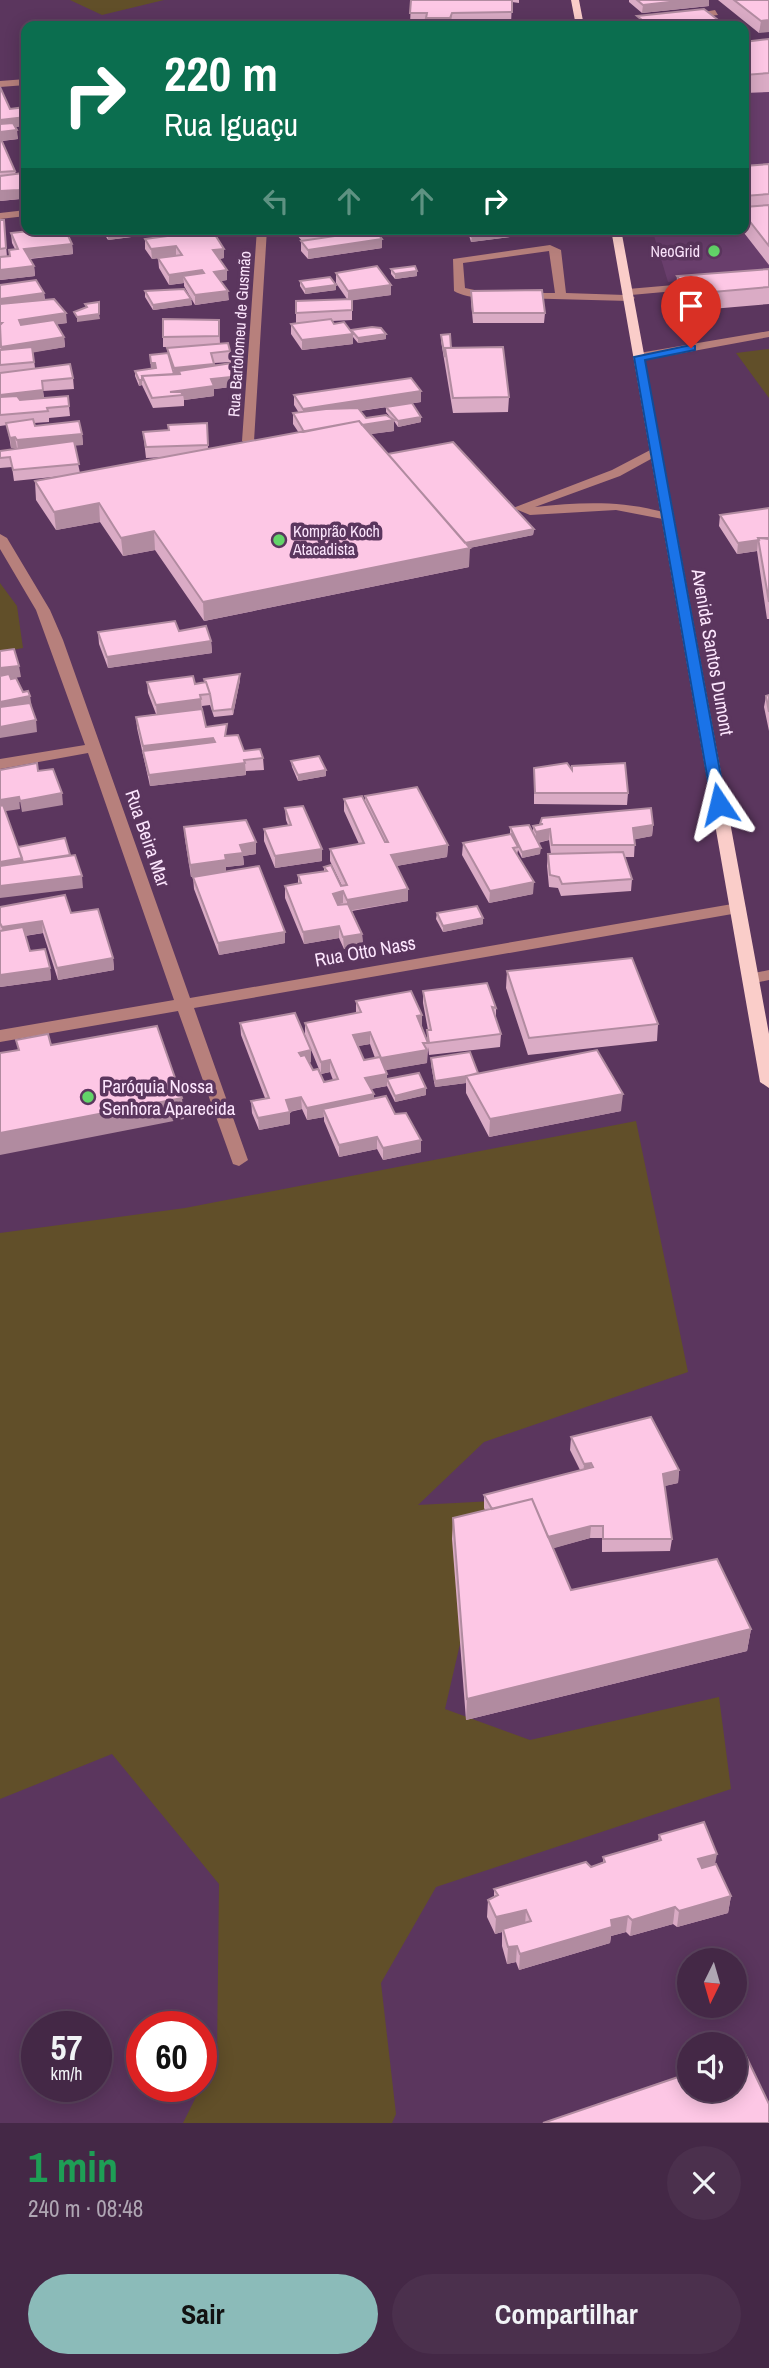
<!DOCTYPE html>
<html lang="pt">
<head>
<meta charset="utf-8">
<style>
  body { margin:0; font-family:"Archivo Narrow",sans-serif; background:#4b304d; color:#f1f3f6; height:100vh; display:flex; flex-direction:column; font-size:26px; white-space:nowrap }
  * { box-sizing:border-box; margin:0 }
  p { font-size:23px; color:#afa6b3 }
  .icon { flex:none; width:38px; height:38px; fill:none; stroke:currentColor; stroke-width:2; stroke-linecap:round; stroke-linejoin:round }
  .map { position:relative; height:2123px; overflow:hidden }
  .sheet { display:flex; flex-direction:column; background:#442846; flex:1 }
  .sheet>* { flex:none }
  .top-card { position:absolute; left:21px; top:21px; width:728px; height:214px; border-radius:14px; box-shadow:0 4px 18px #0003,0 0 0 2px #5c445f; background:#0b6e4f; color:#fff; overflow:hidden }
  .needle { width:46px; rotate:185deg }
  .tools { position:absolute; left:677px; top:1948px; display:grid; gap:14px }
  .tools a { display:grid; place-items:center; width:70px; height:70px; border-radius:50%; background:#442846; box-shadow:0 4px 18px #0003,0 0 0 2px #5c445f; font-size:35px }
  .speed { position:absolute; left:21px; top:2011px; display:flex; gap:14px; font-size:35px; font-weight:700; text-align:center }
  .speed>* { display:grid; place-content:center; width:91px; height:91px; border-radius:50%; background:#442846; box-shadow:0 4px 18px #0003,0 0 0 2px #5c445f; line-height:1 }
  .speed small { font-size:18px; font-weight:400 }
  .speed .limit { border:10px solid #d22; background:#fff; color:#111 }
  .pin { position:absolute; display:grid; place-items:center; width:60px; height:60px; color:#fff; margin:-72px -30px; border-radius:50% 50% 50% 0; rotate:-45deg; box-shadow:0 0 7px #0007 }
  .pin .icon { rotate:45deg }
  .me { position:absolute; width:77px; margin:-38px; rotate:350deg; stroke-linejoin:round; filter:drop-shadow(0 0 5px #0008) }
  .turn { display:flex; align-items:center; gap:24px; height:147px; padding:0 28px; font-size:32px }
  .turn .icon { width:91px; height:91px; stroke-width:2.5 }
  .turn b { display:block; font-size:49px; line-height:60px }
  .lanes { display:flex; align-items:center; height:66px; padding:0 28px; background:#0003; justify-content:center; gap:35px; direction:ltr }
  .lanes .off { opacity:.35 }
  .round { display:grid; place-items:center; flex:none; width:74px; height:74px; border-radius:37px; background:#4b304d }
  .headline { display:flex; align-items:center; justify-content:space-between; height:119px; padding:0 28px }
  h1 { font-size:42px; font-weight:700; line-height:52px; color:#1e9e55 }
  .action { display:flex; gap:14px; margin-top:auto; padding:14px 28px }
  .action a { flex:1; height:80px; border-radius:42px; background:#8bbbb9; color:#111; font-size:28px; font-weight:700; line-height:80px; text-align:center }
  .action a+a { background:#4b304d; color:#f1f3f6 }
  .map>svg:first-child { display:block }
  .built { fill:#693e6c }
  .green { fill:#614f29 }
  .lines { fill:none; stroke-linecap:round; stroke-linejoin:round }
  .minor { fill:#b7807c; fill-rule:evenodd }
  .major { fill:#facdc9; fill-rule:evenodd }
  .wall { fill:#daabc5; fill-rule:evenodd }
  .shaded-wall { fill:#b18ba0 }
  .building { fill:#fdc7e5; stroke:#b18ba0; stroke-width:2 }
  .route { fill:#1a73e8; stroke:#114b97; stroke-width:2 }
  .poi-dot { fill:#63d469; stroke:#5b365e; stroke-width:2.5 }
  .labels { text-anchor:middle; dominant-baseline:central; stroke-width:7; stroke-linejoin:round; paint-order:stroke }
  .far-poi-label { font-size:16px; fill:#fce5fd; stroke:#5b365e; text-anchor:end }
  .far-street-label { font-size:16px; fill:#fce5fd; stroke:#5b365e }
  .street-label { font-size:19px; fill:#fce5fd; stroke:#5b365e }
  .poi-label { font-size:19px; fill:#fce5fd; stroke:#5b365e; text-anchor:start }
</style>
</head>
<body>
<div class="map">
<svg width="769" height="2123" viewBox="0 0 769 2123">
  <rect width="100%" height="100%" fill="#5b365e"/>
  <path class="built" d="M769,52V272L668,282L652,229H744V54Z"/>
  <path class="green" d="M70,0H164L102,15Z
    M769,349V398L736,353Z
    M0,583L17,606L23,648L0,652Z
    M636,1121L688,1372L484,1442L418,1505L493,1501L445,1709L530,1740L719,1697L731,1789L436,1887L381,1983L396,2114L392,2123H183L217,2055L219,1884L112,1754L0,1799V1233L185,1208Z"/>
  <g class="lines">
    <path class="minor" d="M715,10L718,15L686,19L682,16Z
      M644,19L641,24L585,26L589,23Z
      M26,79V85L0,87V81Z
      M26,210V216L0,219V213Z
      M257,229H267L254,441L248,445L242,441Z
      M550,245L561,250L566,293L625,295L622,292L628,289L697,283L703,286L697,289L631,295L635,298L629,301L516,298V294L520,293H555L549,251L463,263L465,288L498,295C488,301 464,297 454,291L453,259Z
      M769,331V337L639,361L633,357L639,353Z
      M656,447L660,448V454L620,476L535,507C583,502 626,500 673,515V521L616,510L530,515L513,508L612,470Z
      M0,534L7,538L50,610L63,640L190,998L738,903L746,908L738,913L194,1008L248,1160L239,1166L233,1164L178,1011L0,1042V1030L174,1000L88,753L0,769V759L85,745L36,610L0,549Z
      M769,970V980L750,984L742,979L744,975Z"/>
    <path class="major" d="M571,0H579L584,26H576Z
      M611,229H621L769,1034V1088L760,1082Z"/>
  </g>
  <path class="wall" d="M411,0H519V3L512,2L511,24L451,25V26H426V25H410Z
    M629,0H709V6L642,13L629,2Z
    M718,0H769L759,33Z
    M769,39V92L744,93V42Z
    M0,87L10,109L26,107V135L23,126L15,127L18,139L2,141L15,171L16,174H26V197L20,199L0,201Z
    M769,164V265L741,229H744V166Z
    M0,220H4L7,257L10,256L15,249L12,243L11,233L72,244L73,254L30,259L34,266L35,276L0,280Z
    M101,229H178V231L108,240Z
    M203,229H232V234L216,235L224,249V258L219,259L227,280L221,281L229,300L195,305L184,286V283L169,285L159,268L158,258L152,259L145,249V239L204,231Z
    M292,229H364V232L382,248L308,259L301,251V241H302Z
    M467,229H570L471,242Z
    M391,269L417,276L395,279L391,274Z
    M769,269V304L688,311L676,293L677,276Z
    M336,273L391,285V295L352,300V320L332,321L334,324L351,331L386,339L358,343L353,337V344L302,350L291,334V324L305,322L296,323V301L347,299L336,283Z
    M300,281L336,290L305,294L300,286Z
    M0,285L44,293L45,300L67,323L57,324L64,337L65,347L33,352L35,368L73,378L74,389L43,391L44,398L68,396L70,416L49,418V422L34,423L35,426L82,434L83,445H74L80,473L165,457L146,458L143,432L169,430L207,423L208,449L299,433L293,424V413H299L294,405V395L421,391V402L360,411L366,418L392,419L386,412V407L421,422L398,427L394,421V431L370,434L388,454L534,529L533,535L469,548V567L204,621L155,550L123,556L100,522L56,530L36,500L35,481L62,476L14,481L12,467L0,468V451L17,449V448H11L7,425L0,426Z
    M145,291L191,299L192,305L153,310L145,297Z
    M471,291L545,313L544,323H473L471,301Z
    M219,320L220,344L230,351L231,362L214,363V365L232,363L231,387L214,389V396L184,400V406L153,408L142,385L139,386L135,376V371L151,369L150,355L168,353L167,348L185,347H163V337Z
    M441,335L451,348L509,397L508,412L453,413L441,341Z
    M769,508V619H767L757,551L737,554L719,526L720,515Z
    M179,631L211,641L212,653L108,668L99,644L98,632Z
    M204,679L240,680L233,715L214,717L210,705L202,706L206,727L227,736L244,751L263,758L264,770L246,771V775L150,786L137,728L136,717L156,714L148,693L147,682L195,684L204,682Z
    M769,695V731L764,707L766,696Z
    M291,761L326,776L298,781L292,767Z
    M534,768L572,769L628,793L627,805L534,804Z
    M365,796L448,845L447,857L396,866L408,901L352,911L362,934L363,946L344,949L339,938L304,944L285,898V886L298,884V875L324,871V867L342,886L330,861V849L359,844L344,811V799L365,802Z
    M285,808L322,861L275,868L264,841V829L288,825L286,820Z
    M653,825L652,836L635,839L634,857H624L632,879L631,891L561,896L558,888L549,887L547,866L548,854H551L549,840L538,843L540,854L522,858L518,850L517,855L533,894L489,903L462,855L463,843L510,834V827L533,832V826Z
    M184,827L256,854L243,856L244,865L226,867V872L285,943L219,955L194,889L193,877L216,873L191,877L185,839Z
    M0,907L71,913L113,958L114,970L58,980L43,933L25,936L30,951L50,968L51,980L0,987Z
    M437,913L483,924L443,932L436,919Z
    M507,971L658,1024L657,1041L528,1055L506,988Z
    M423,991L496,1008V1019L501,1034L500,1047L429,1055L428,1047L427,1063L385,1070L387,1079L426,1088V1095L395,1102L387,1086L371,1089L374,1099L395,1114L421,1152L383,1160L377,1149L339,1157L324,1121V1117L307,1120L302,1109L290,1112V1124L259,1130L252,1113L251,1101L265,1098L241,1035L240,1023L311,1050V1062L309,1063L313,1070L324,1082L333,1080L330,1072L321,1074L305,1035V1023L356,1013V1001L422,1027L427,1041V1030H428L423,1003ZM370,1044L375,1058L364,1060L358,1046Z
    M431,1058L478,1073L621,1111L489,1137L466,1093V1083L435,1087L431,1064Z
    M571,1437L679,1470L678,1483L664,1486L672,1539L670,1551L602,1552V1538H590L553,1548L571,1590L751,1629L747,1651L466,1720L452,1539L453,1518L485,1510L484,1508V1495L580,1470L570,1450Z
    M659,1835L715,1865L731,1896L728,1913L677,1927L673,1924L630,1936L626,1932L611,1936L610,1943L519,1970L516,1962L507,1964L502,1946V1932L495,1934L487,1917L488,1900L494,1897V1889L591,1867L603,1862V1857L658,1841Z"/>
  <path class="shaded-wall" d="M687,0H709V6L642,13L643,5Z
    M452,13L451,25L450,26V18Z
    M769,20V32L759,33L761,21Z
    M26,117V126L23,121V126L0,129V120Z
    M17,130L18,139L0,141V132Z
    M26,187V197L20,199L0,201V191Z
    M118,229H178V231L108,240V231Z
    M206,229H232V234L206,236Z
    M499,229H570L471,242L472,237L495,234V230Z
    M382,239V248L308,259V250Z
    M72,244L73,254L25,259L24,249Z
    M176,246V256L152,259L151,249Z
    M224,249V258L213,260V250Z
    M34,266L35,276L0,280V270Z
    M202,270V280L183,276L184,283L169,285V275Z
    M227,270V280L214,282V272Z
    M417,271V276L395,279V274Z
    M336,285V290L305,294V289Z
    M391,285V295L348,301V291Z
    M228,291L229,300L195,305V295Z
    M44,293L45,303L0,309V299Z
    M191,299L192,305L153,310V305Z
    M66,313L67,323L20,330L19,320Z
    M99,314L100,319L77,322V317Z
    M353,334V344L302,350V340Z
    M386,334V339L358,343V338Z
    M64,337L65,347L2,358L1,347Z
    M151,363H155V368L151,369Z
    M232,363L231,387L214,389V396L184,400L183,395L170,392L211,379Z
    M214,364L215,374H180L179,371V378L174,376V368Z
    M139,380H142V385L139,386Z
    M43,390L44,400L0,405V395Z
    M421,391V402L303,419V409Z
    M421,417V422L398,427V421Z
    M394,420V431L305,443V432Z
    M82,434L83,445L18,451L17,440Z
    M15,437L17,448H11L10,438Z
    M99,503L100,522L56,530L54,512Z
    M534,529L533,535L455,551V545Z
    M154,531L155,550L123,556L121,538Z
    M758,540L757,551L737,554L738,543Z
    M470,548L469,567L204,621L203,602Z
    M211,641L212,653L108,668L107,657Z
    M19,666L21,677L0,680V668Z
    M240,674V680L233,715L232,709Z
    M30,696L32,708L0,713V702Z
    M201,699L202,710L157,716L156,705Z
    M36,720L37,732L0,738V727Z
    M213,738L214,749L143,751V757V746Z
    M245,763L246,775L150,786L149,775Z
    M326,770V776L298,781V775Z
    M62,793L63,805L22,812L20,801Z
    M19,797L20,809L0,812V800Z
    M653,825L652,836L632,840L633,828Z
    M550,829L549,840L535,843L536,832Z
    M256,842V854L243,856L244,865L226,867V872L191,877L190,865L225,855L240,845Z
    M448,845L447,857L391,867V855Z
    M541,848L540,854L522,858V852Z
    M322,849V861L275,868V856Z
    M22,858L71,861L0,874V862Z
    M82,876L83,888L0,898V886Z
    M534,882L533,894L489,903L490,891Z
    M408,889V901L347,911V900Z
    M343,891V903L333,906V894Z
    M483,918V924L443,932V926Z
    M42,921L43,933L3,939L2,927Z
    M339,926V938L304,944L303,932Z
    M285,932V943L219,955L218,943Z
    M362,934L363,946L344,949L343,937Z
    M113,958L114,970L58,980L57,968Z
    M50,968L51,980L0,987V975Z
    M422,1015V1027L417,1028V1016Z
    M370,1032V1044L353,1047V1035Z
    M311,1050V1062L300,1065L299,1053Z
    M427,1050V1063L381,1071V1058Z
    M330,1060V1072L321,1074V1062Z
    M387,1074V1086L365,1090V1078Z
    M466,1076V1083L435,1087V1081Z
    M426,1088V1095L395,1102V1096Z
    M374,1094V1106L323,1109L324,1117L307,1120V1108Z
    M623,1094L621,1111L489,1137L490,1119Z
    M301,1097L302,1109L287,1112L286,1100Z
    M182,1098L184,1119L0,1155V1133Z
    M290,1112V1124L259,1130L258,1118Z
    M377,1137V1149L339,1157V1145Z
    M421,1140V1152L383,1160V1148Z
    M591,1463L590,1475L583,1477L584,1464Z
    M679,1470L678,1483L661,1487L663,1474Z
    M591,1526L590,1538L544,1551L545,1538Z
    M751,1629L747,1651L466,1720L467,1699Z
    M717,1854L714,1870L695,1876L698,1859Z
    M731,1896L728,1913L677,1927L679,1911Z
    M675,1907L673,1924L630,1936L632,1920Z
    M526,1910L525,1926L503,1929L502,1932L495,1934L496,1917Z
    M628,1916L626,1932L611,1936L610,1943L519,1970L520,1954L611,1920Z
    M517,1946L516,1962L507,1964L508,1947Z"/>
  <path class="building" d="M411,0H512V12L452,13L450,18H426L427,13H410Z
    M637,0H687L643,5Z
    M734,0H769V20L761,21Z
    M704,9L722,23L697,26H621L617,23L642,20L637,16Z
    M724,25L726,26H701Z
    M769,39V73L744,75V42Z
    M0,87L10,109L26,107V117L0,120Z
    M13,123L17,130L0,132V124Z
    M0,137L15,171L0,172Z
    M769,164V194L744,196V166Z
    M23,173L26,174V176L24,177L26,181V187L19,190L0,191V176Z
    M769,205V246L744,214V207Z
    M0,220H4L6,248L0,249Z
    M46,229H65L72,244L24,249L34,266L0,270V257L10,256L9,250L18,249L11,233Z
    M300,229H350L303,233Z
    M350,229H364V232L350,234Z
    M469,229H491L495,234L472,237Z
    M212,230L224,249L213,250L227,270L214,272L228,291L195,295L183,276L204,273L202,270L169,275L158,258L182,255L176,246L151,249L145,239Z
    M375,230L382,239L308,250L301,241Z
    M377,266L391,285L348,291L336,273Z
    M415,266L417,271L395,274L391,269Z
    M769,269V287L690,294L677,276Z
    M330,277L336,285L305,289L300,281Z
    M36,280L44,293L0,299V285Z
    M184,289L191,299L153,305L145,291Z
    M542,290L545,313H473L471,291Z
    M54,299L66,313L19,320L21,325L54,320L64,337L1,347L0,325L2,323H0V304Z
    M352,299V310L296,313V301Z
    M99,302V314L77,317L74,312L87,307L85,304Z
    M163,319L219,320V336L163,337Z
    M331,319L334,324L344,322L353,334L302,340L291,324Z
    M372,327L381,328L386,334L358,338L351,330Z
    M450,334L451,348H445V357L441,335Z
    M228,343L230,351L211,353L214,364L174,368L167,348Z
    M32,347L34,362L0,365V350Z
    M503,347L509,397L453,398L445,348Z
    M168,353L174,374L142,376V380H139L135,371L156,368L155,363H151L150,355Z
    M232,363L231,377L211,379L214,386L170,392H181L183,395L152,398L142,376L180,374L179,371Z
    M70,364L73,378L42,381L43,390L0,395V373Z
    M411,378L421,391L303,409L294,395Z
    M17,396L20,400L68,396L69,406L47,408L48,411L0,415V397Z
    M412,403L421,417L398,421L386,407Z
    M358,408L366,418L386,415L394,420L362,425L359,421L304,432L293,413L326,409Z
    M33,419L35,426L79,421L82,434L17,440L15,437L10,438L6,423Z
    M359,421L470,548L203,602L154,531L121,538L99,503L54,512L35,481Z
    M207,423L208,445L146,447L143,432L169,430L168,425Z
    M74,441L79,464L13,470L10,457L0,458V451Z
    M453,442L534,529L465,543L388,454Z
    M769,508V538H758L759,540L738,543L720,515Z
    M758,538L769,539V602Z
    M175,621L179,631L206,626L211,641L107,657L98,632Z
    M14,649L19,666L0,668V651Z
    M9,674L11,679L16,678L23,692L28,691L30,696L0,702V676Z
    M240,674L232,709L213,711L210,694L206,682H205L204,679Z
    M193,676L195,684L206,682L210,694L200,695L201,699L156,705L147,682Z
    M769,695V712L766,696Z
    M30,703L36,720L0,727V707Z
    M202,709L206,727L227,724L225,736L238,735L244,751L260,749L263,758L244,760L245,763L149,775L143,751L215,742L213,738L143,746L136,717Z
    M319,756L326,770L298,775L291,761Z
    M37,763L38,771L53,769L62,793L20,801L19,797L0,800V770Z
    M567,763L572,770V766L625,763L628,793H535L534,768Z
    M417,787L448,845L391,855L408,889L347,900L343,891L333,894L338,905L348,904L362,934L343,937L339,926L303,932L285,886L301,883L298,875L327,871L324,867L331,865L341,886L347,885L330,849L364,843L344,799L362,796L385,842H388L365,796Z
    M3,805L22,858L0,862V806Z
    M303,806L322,849L275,856L264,829L291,825L285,808Z
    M651,808L653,825L633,828L635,845H552L550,829L536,832L533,826L543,824H540L542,818Z
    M246,820L256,842L240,845L243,853L225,855L226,860L190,865L184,827Z
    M529,825L541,848L522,852L510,827Z
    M511,834L518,847L513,848L534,882L490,891L463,843Z
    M65,838L70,855L23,862L18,847Z
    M623,852L632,879L562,884L559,877L550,875L548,854Z
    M75,855L82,876L0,886V866Z
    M259,866L285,932L218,943L193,877Z
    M65,895L71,913L98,909L113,958L57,968L42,921L2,927L0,923V907Z
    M477,906L483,918L443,926L437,913Z
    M23,927L30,951L45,949L50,968L0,975V931Z
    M632,958L658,1024L529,1038L507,971Z
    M487,983L496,1008L492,1007L501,1034L429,1043L427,1030H431L423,991Z
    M411,991L422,1015L417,1016L428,1043H423L427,1050L381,1058L370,1032L353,1035L364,1060L380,1057L387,1074L365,1078L374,1094L307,1108L301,1097L286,1100L290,1112L258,1118L251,1101L269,1098L240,1023L295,1013L311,1050L299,1053L301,1056L305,1055L313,1070L318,1069L324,1082L338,1079L330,1060L321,1062L305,1023L361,1012L356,1001Z
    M157,1026L182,1098L0,1133V1053L19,1050L16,1040L48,1034L51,1045Z
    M597,1050L623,1094L490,1119L466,1076Z
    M470,1052L478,1073L467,1076L435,1081L431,1058Z
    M419,1073L426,1088L395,1096L387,1079Z
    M386,1096L395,1114L406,1113L421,1140L383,1148L377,1137L339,1145L323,1109Z
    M651,1417L679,1470L663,1474L672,1539H603V1526H591L548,1537L532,1499L492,1509L484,1495L593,1467L591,1463L584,1464L571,1437Z
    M532,1499L571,1590L717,1559L751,1629L467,1699L453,1518Z
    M704,1822L717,1854L698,1859L702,1868L716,1864L731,1896L679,1911L675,1907L632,1920L628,1916L611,1920L612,1927L520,1954L517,1946L508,1947L503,1929L531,1921L526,1910L496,1917L488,1900L498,1895L494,1889L586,1862L591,1867L605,1862L603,1857L661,1840L659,1835Z
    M745,2054L769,2104V2123H543L690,2073V2090H735V2057Z"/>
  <path class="route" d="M691,345L695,346V350L645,360L726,804L719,808L712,804L634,357Z"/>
  <g class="poi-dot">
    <circle cx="714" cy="251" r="7"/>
    <circle cx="279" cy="540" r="7"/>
    <circle cx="88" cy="1097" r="7"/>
  </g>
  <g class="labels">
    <g class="far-poi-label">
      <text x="700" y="251">NeoGrid</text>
      <text x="293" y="531" text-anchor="start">Komprão Koch<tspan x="293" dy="18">Atacadista</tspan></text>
    </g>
    <g class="far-street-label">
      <text transform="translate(239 334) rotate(-86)">Rua Bartolomeu de Gusmão</text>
    </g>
    <g class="street-label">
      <text transform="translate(713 652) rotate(80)">Avenida Santos Dumont</text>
      <text transform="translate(148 838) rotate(71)">Rua Beira Mar</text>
      <text transform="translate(365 951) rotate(-10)">Rua Otto Nass</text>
    </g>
    <g class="poi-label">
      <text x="102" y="1086">Paróquia Nossa<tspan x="102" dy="22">Senhora Aparecida</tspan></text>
    </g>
  </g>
</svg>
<div class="tools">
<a><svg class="needle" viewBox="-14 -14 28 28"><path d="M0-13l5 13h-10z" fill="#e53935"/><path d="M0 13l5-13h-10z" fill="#afa6b3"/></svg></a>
<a><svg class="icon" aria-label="sound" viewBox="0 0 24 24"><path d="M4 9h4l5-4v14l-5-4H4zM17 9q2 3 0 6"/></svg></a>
</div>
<div class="speed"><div>57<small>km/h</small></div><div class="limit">60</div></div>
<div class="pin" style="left:691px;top:348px;background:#d93025"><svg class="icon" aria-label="arrive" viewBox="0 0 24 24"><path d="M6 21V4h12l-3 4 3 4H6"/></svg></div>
<svg class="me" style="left:719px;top:804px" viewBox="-20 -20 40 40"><path d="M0-17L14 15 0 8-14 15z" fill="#1a73e8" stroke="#fff" stroke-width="4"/></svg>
<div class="top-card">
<div class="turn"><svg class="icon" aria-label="right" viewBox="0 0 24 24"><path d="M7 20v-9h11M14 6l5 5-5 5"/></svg><div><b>220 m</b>Rua Iguaçu</div></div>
<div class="lanes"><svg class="icon off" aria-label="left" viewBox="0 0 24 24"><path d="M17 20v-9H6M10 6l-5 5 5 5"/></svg><svg class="icon off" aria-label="ahead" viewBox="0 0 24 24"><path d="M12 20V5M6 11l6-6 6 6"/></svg><svg class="icon off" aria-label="ahead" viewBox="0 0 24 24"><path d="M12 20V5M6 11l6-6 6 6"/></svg><svg class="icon" aria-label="right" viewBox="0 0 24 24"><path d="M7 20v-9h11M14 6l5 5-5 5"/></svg></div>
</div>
</div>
<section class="sheet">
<div class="headline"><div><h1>1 min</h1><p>240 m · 08:48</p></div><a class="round"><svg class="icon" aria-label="close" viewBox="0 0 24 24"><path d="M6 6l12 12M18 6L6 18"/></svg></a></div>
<div class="action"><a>Sair</a><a>Compartilhar</a></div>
</section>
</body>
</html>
